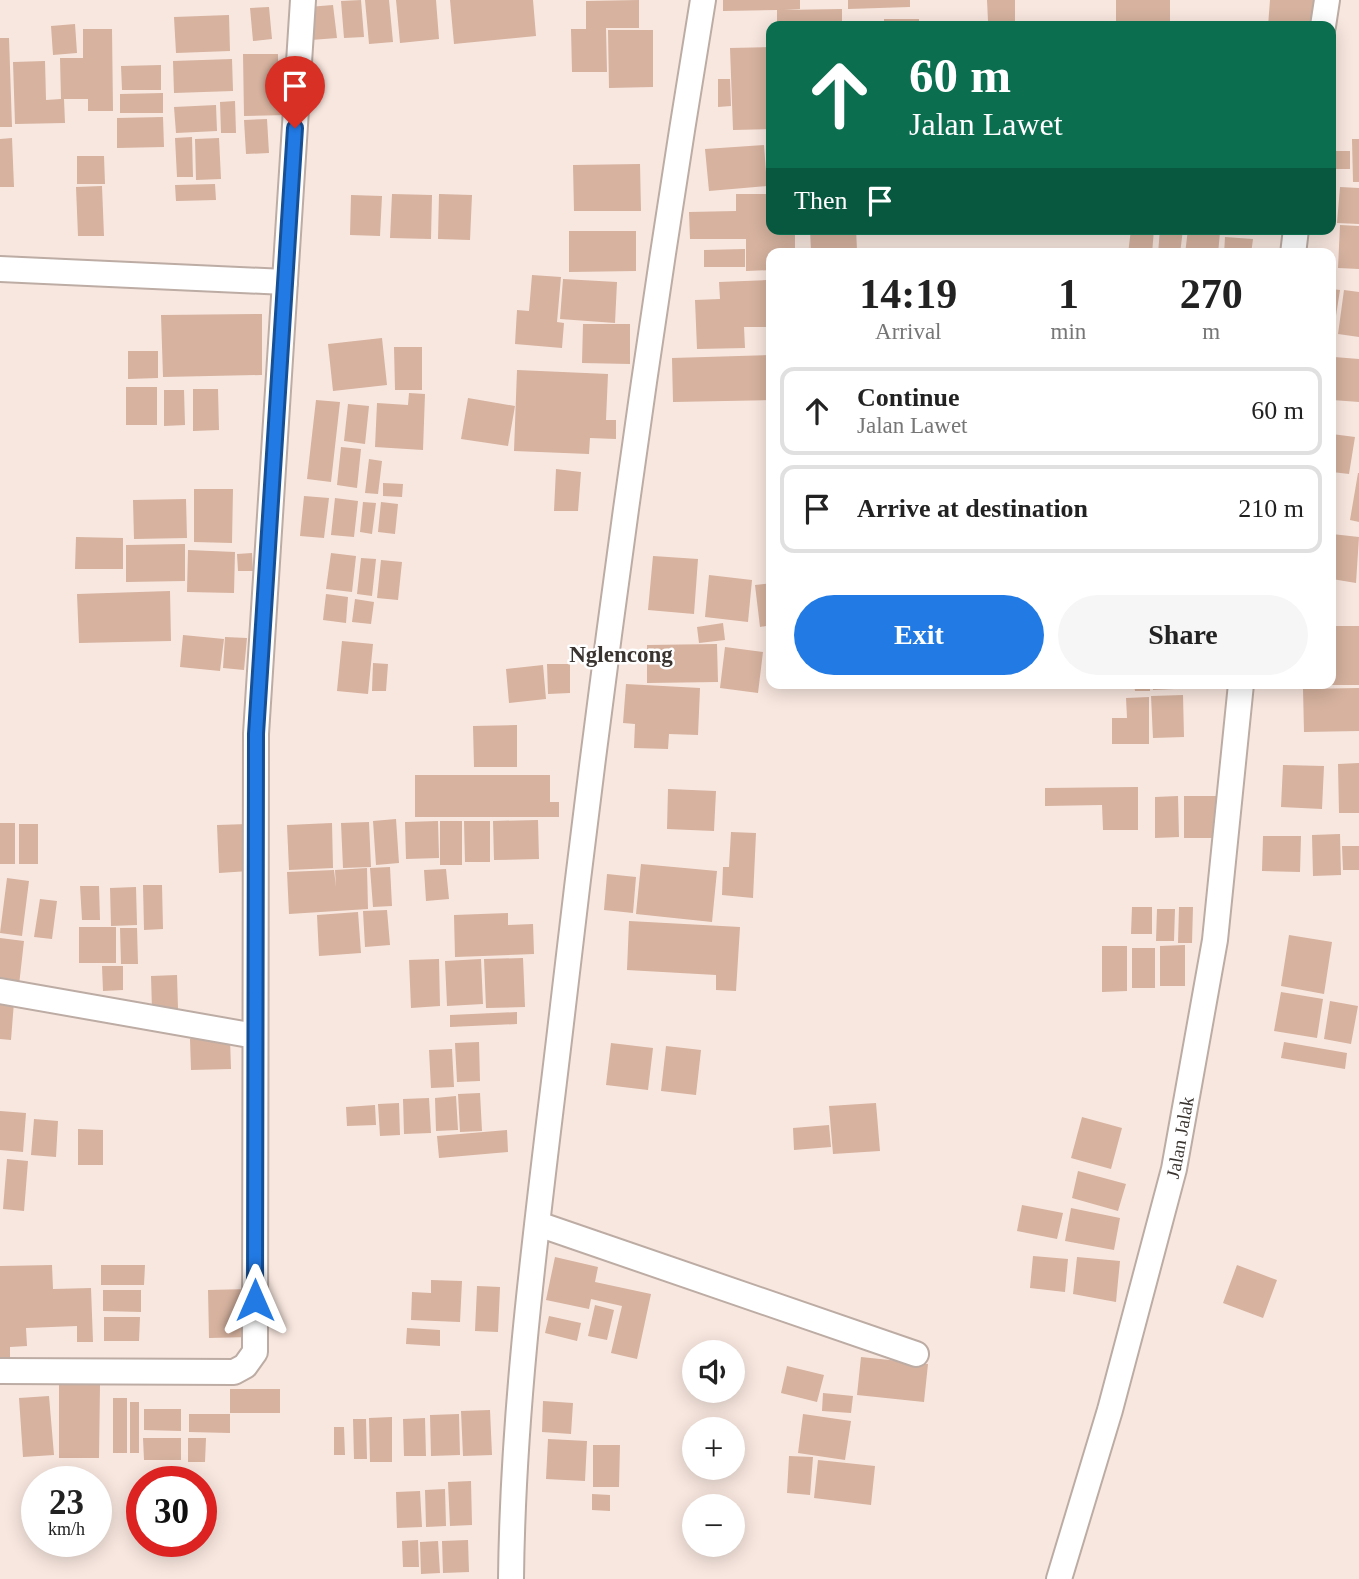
<!DOCTYPE html>
<html lang="en">
<head>
<meta charset="utf-8">
<style>
  body { margin:0; font-family:Georgia,serif; background:#f6f6f6; color:#222; height:100vh; display:flex; flex-direction:column; font-size:26px; white-space:nowrap }
  * { box-sizing:border-box; margin:0 }
  p { font-size:23px; color:#767676 }
  .icon { flex:none; width:38px; height:38px; fill:none; stroke:currentColor; stroke-width:2; stroke-linecap:round; stroke-linejoin:round }
  .map { position:relative; flex:1; overflow:hidden }
  .details { position:absolute; left:766px; top:248px; width:570px; height:441px; display:flex; flex-direction:column; background:#fff; border-radius:14px; box-shadow:0 4px 18px #0003 }
  .details>* { flex:none }
  .top-card { position:absolute; left:766px; top:21px; width:570px; height:214px; border-radius:14px; box-shadow:0 4px 18px #0003; background:#0b6e4f; color:#fff; overflow:hidden }
  .controls { position:absolute; left:682px; top:1340px; display:grid; gap:14px }
  .controls a { display:grid; place-items:center; width:63px; height:63px; border-radius:50%; background:#fff; box-shadow:0 4px 18px #0003; font-size:35px }
  .speed { position:absolute; left:21px; top:1466px; display:flex; gap:14px; font-size:35px; font-weight:700; text-align:center }
  .speed>* { display:grid; place-content:center; width:91px; height:91px; border-radius:50%; background:#fff; box-shadow:0 4px 18px #0003; line-height:1 }
  .speed small { font-size:18px; font-weight:400 }
  .speed .limit { border:10px solid #d22; background:#fff; color:#111 }
  .pin { position:absolute; display:grid; place-items:center; width:60px; height:60px; color:#fff; margin:-72px -30px; border-radius:50% 50% 50% 0; rotate:-45deg; box-shadow:0 0 7px #0007 }
  .pin .icon { rotate:45deg }
  .me { position:absolute; width:77px; margin:-38px; rotate:0deg; stroke-linejoin:round; filter:drop-shadow(0 0 5px #0008) }
  .turn { display:flex; align-items:center; gap:24px; height:147px; padding:0 28px; font-size:32px }
  .turn .icon { width:91px; height:91px; stroke-width:2.5 }
  .turn b { display:block; font-size:49px; line-height:60px }
  .then { display:flex; align-items:center; height:66px; padding:0 28px; background:#0003; gap:14px; font-size:26px }
  .eta { display:flex; justify-content:space-evenly; align-items:center; height:119px; text-align:center }
  .eta b { font-size:42px; font-weight:700; line-height:49px }
  .cta { display:flex; gap:14px; margin-top:auto; padding:14px 28px }
  .cta a { flex:1; height:80px; border-radius:42px; background:#227ae4; color:#fff; font-size:28px; font-weight:700; line-height:80px; text-align:center }
  .cta a+a { background:#f6f6f6; color:#222 }
  ul { padding:0; list-style:none }
  li { display:flex; align-items:center; gap:21px; height:88px; margin:0 14px 10px; padding:0 14px; border:4px solid #e0e0e0; border-radius:14px }
  li div { flex:1 }
  li b { display:block; font-size:26px }
  li em { font-style:normal }
  .map>svg:first-child { display:block }
  .building { fill:#d6b29f }
  .lines { fill:none; stroke-linecap:round; stroke-linejoin:round }
  .minor-casing { stroke:#bcaca4; stroke-width:28 }
  .minor { stroke:#fff; stroke-width:24 }
  .route-casing { stroke:#164f94; stroke-width:18 }
  .route { stroke:#227ae4; stroke-width:12 }
  .labels { text-anchor:middle; dominant-baseline:central; stroke-width:5; stroke-linejoin:round; paint-order:stroke }
  .street-label { font-size:19px; fill:#3a3430; stroke:#fff }
  .quarter-label { font-size:23px; font-weight:bold; fill:#3a3430; stroke:#fff }
</style>
</head>
<body>
<div class="map">
<svg width="1359" height="1579" viewBox="0 0 1359 1579">
  <rect width="100%" height="100%" fill="#f8e7df"/>
  <path class="building" d="M361,0L364,37L344,38L341,1Z
    M365,0H389L393,42L369,44Z
    M396,0H436L439,39L400,43Z
    M450,0H533L536,36L454,44Z
    M639,0V28H606L607,72H572L571,29H586V1Z
    M723,0H800V9L784,10L842,9V26H777V10L723,11Z
    M848,0H910V7L848,9Z
    M987,0H1015V21H988Z
    M1116,0H1170V26H1116Z
    M1270,0H1321L1319,26H1268Z
    M333,5L337,38L311,40L308,7Z
    M269,7L272,39L253,41L250,8Z
    M229,15L230,51L176,53L174,17Z
    M884,19H919V26H884Z
    M75,24L77,53L53,55L51,26Z
    M83,29H112L113,111H88V99H64L65,123L15,124L13,62L45,61L46,100L61,99L60,58H83Z
    M608,30H653V87L609,88Z
    M0,38H9L12,127H0Z
    M772,47V129L733,130L730,48Z
    M243,54H278V73L287,72V115L244,116Z
    M232,59L233,91L174,93L173,61Z
    M161,65V90H122L121,66Z
    M718,79H730L731,106L718,107Z
    M163,93V113H120V94Z
    M235,101L236,133H221L220,102Z
    M216,105L217,131L176,133L174,107Z
    M163,117L164,147L117,148V118Z
    M267,119L269,153L246,154L244,120Z
    M192,137L193,177H177L175,138Z
    M12,138L14,187H0V139Z
    M219,138L221,179L196,180L195,139Z
    M1352,139H1359V182H1353Z
    M764,145L767,186L709,191L705,149Z
    M1332,151H1350V169H1332Z
    M77,156H104L105,184H77Z
    M640,164L641,211H574L573,165Z
    M215,184L216,200L176,201L175,185Z
    M102,186L104,236H78L76,187Z
    M1340,187L1359,188V224L1337,223Z
    M392,194L432,195L431,239L390,238Z
    M439,194L472,195L470,240L438,239Z
    M736,194H771L772,229H795V254H772V270L746,271V239H690L689,212L736,211Z
    M351,195L382,196L380,236L350,235Z
    M1340,225L1359,226V269L1338,268Z
    M810,229H856L857,250L811,251Z
    M1131,229H1154L1152,254H1128Z
    M1160,229H1183L1180,254H1158Z
    M1188,229L1220,232L1218,254H1185Z
    M569,231H636V271L569,272Z
    M1225,237L1253,239L1251,254H1224Z
    M745,249V267H704V250Z
    M532,275L561,277L557,322L564,323L562,348L515,344L517,310L529,311Z
    M563,279L617,282L615,323L560,319Z
    M767,280L768,327H744L745,348L697,349L695,300L720,299L719,282Z
    M1332,289L1340,290L1333,335H1332Z
    M1344,290L1359,292V337L1338,334Z
    M262,314V375L163,377L161,315Z
    M583,324H630V364L582,363Z
    M382,338L387,385L333,391L328,344Z
    M394,347H422V390H395Z
    M128,351H158V378L128,379Z
    M772,355V400L673,402L672,358Z
    M1334,357L1359,359V402L1332,400Z
    M517,370L608,374L606,420H616V439L590,438L589,454L514,451Z
    M126,387H157V425H126Z
    M193,389H218L219,430L193,431Z
    M164,390H184L185,425L164,426Z
    M409,393L425,394L423,450L375,447L377,403L408,405Z
    M468,398L515,406L508,446L461,439Z
    M316,400L340,402L331,482L307,479Z
    M348,404L369,406L365,444L344,441Z
    M1332,434L1355,437L1349,474L1332,472Z
    M341,447L361,449L357,488L337,485Z
    M369,459L382,461L378,494L365,493Z
    M556,469L581,472L578,511H554Z
    M1358,473H1359V522L1350,520Z
    M383,483L403,484L402,497L383,496Z
    M194,489H233L232,543L194,542Z
    M304,496L329,498L324,538L300,536Z
    M335,498L358,501L354,537L331,535Z
    M186,499L187,538L134,539L133,500Z
    M363,502L376,503L372,534L360,532Z
    M381,502L398,504L395,534L378,532Z
    M1332,534L1359,537L1356,583L1332,579Z
    M76,537L123,538V569H75Z
    M185,544V581L126,582V545Z
    M188,550L235,552L234,593L187,592Z
    M252,553L253,571H238L237,554Z
    M331,553L356,556L352,592L326,589Z
    M653,556L698,559L694,614L648,610Z
    M361,558L376,559L372,596L357,594Z
    M381,560L402,562L398,600L377,598Z
    M709,575L752,580L748,622L705,617Z
    M772,583V625L760,627L755,585Z
    M170,591L171,641L79,643L77,594Z
    M326,594L348,597L346,623L323,620Z
    M355,599L374,602L371,624L352,622Z
    M723,623L725,640L699,643L697,627Z
    M1332,626H1359V685H1332Z
    M183,635L224,639L220,671L180,667Z
    M225,637L247,638L244,670L223,668Z
    M342,641L373,644L368,694L337,691Z
    M717,644L718,682L647,683V645Z
    M725,647L763,652L758,693L720,688Z
    M373,663L388,664L386,691H372Z
    M547,664H570V693L548,694Z
    M543,665L546,699L509,703L506,669Z
    M626,684L700,688L698,735L669,734L668,749L634,748L635,724L623,723Z
    M1134,684H1150V691H1135Z
    M1153,684H1174V689L1153,690Z
    M1359,688V731L1304,732L1303,689Z
    M1183,695L1184,737L1153,738L1151,696Z
    M1149,697V744H1112V718H1127L1126,698Z
    M517,725V767H474L473,726Z
    M1359,763V813H1339L1338,764Z
    M1283,765L1324,766L1322,809L1281,807Z
    M415,775H550V802H559V817H415Z
    M1138,787V830H1103L1102,805L1045,806V788Z
    M668,789L716,791L714,831L667,829Z
    M1178,796L1179,837L1155,838V797Z
    M1184,796H1216V838H1184Z
    M396,819L399,863L376,865L373,821Z
    M538,820L539,859L494,860L493,821Z
    M438,821L439,858L406,859L405,822Z
    M440,821H462V865H440Z
    M464,821H490V862H465Z
    M369,822L371,867L343,868L341,823Z
    M0,823H15V864H0Z
    M332,823L333,868L289,870L287,825Z
    M19,824H38V864H19Z
    M248,824L249,871L219,873L217,825Z
    M731,832L756,833L753,898L722,895L723,867H729Z
    M1340,834L1341,875L1313,876L1312,835Z
    M1263,836H1301L1300,872L1262,871Z
    M1342,846H1359V870H1343Z
    M641,864L717,871L712,922L636,914Z
    M390,867L392,906L373,907L370,868Z
    M367,868L368,909L289,914L287,872L334,870L336,887L335,870Z
    M446,869L449,899L426,901L424,870Z
    M607,874L636,877L633,913L604,910Z
    M7,878L29,881L22,936L0,933Z
    M143,885H162L163,929L144,930Z
    M80,886H99L100,920H82Z
    M136,887L137,925L111,926L110,888Z
    M40,899L57,901L52,939L34,937Z
    M1132,907H1152V934H1131Z
    M1179,907H1193L1192,943H1178Z
    M1157,909H1175L1174,941H1156Z
    M387,910L390,945L365,947L363,911Z
    M358,912L361,953L319,956L317,915Z
    M508,913V925L533,924L534,954L455,957L454,915Z
    M629,921L740,927L736,991L716,990V975L627,970Z
    M79,927H116V963H79Z
    M120,928H137L138,964H121Z
    M1289,935L1332,942L1324,994L1281,986Z
    M0,938L24,941L19,985L0,983Z
    M1185,945V986H1160V946Z
    M1102,946H1127V991L1102,992Z
    M1132,948H1155V988H1132Z
    M523,958L525,1007L486,1008L484,959Z
    M439,959L440,1006L411,1008L409,960Z
    M481,959L483,1004L447,1006L445,961Z
    M102,966H123V990L103,991Z
    M177,975L178,1009L152,1010L151,976Z
    M1281,992L1323,999L1317,1038L1274,1031Z
    M0,1000L14,1002L11,1040L0,1039Z
    M1330,1001L1358,1006L1351,1044L1324,1039Z
    M517,1012V1024L450,1027V1015Z
    M190,1039H230L231,1069L191,1070Z
    M479,1042L480,1081L457,1082L455,1043Z
    M1284,1042L1347,1053L1345,1069L1281,1058Z
    M611,1043L653,1048L648,1090L606,1085Z
    M666,1046L701,1050L696,1095L661,1091Z
    M452,1049L454,1087L431,1088L429,1050Z
    M480,1093L482,1131L460,1132L458,1094Z
    M456,1096L458,1130L436,1131L435,1098Z
    M429,1098L431,1133L404,1134L403,1099Z
    M399,1103L400,1135L380,1136L378,1104Z
    M876,1103L880,1151L833,1154L829,1106Z
    M375,1105L376,1125L347,1126L346,1107Z
    M0,1111L26,1113L23,1152L0,1150Z
    M1082,1117L1122,1128L1111,1169L1071,1158Z
    M34,1119L58,1121L56,1157L31,1155Z
    M829,1125L831,1147L794,1150L793,1128Z
    M78,1129L103,1130V1165H78Z
    M507,1130L508,1152L439,1158L437,1136Z
    M7,1159L28,1161L24,1211L3,1209Z
    M1078,1171L1126,1184L1118,1211L1072,1198Z
    M1022,1205L1063,1213L1057,1239L1017,1231Z
    M1071,1208L1120,1218L1114,1250L1065,1241Z
    M1033,1256L1068,1259L1065,1292L1030,1288Z
    M555,1257L598,1267L595,1282L651,1294L637,1359L611,1353L622,1306L591,1299L589,1309L546,1300Z
    M1077,1257L1120,1261L1116,1302L1073,1294Z
    M52,1265L53,1289L91,1288L93,1342H77V1326L26,1328L27,1346L10,1347V1360H0V1266Z
    M101,1265H145L144,1285H101Z
    M1237,1265L1277,1280L1263,1318L1223,1303Z
    M431,1280L462,1281L460,1322L411,1320L412,1292L431,1293Z
    M477,1286L500,1287L498,1332L475,1331Z
    M249,1289L250,1337L209,1338L208,1290Z
    M103,1290H141V1312L103,1311Z
    M595,1305L614,1310L607,1340L588,1336Z
    M549,1316L581,1323L577,1341L545,1333Z
    M104,1317H140L139,1341H104Z
    M407,1328L440,1330V1346L406,1344Z
    M861,1357L928,1364L924,1402L857,1395Z
    M787,1366L824,1375L817,1402L781,1393Z
    M59,1385H100L99,1458H59Z
    M230,1389H280V1413H230Z
    M823,1393L853,1396L851,1413L822,1411Z
    M49,1396L54,1455L23,1457L19,1398Z
    M113,1398H127V1453H113Z
    M543,1401L573,1403L571,1434L542,1432Z
    M130,1402H139V1453H130Z
    M144,1409H181V1431L144,1430Z
    M490,1410L492,1455L463,1456L461,1411Z
    M189,1414H230V1433L189,1432Z
    M459,1414L460,1455L431,1456L430,1415Z
    M803,1414L851,1421L845,1460L798,1453Z
    M392,1417V1462H370L369,1418Z
    M425,1418L426,1456H404L403,1419Z
    M353,1419H366L367,1459H354Z
    M334,1427H344L345,1455H334Z
    M143,1438H181V1460H144Z
    M188,1438H206L205,1462H188Z
    M548,1439L587,1441L585,1481L546,1479Z
    M593,1445H620L619,1487H593Z
    M789,1456L813,1457L810,1495L787,1493Z
    M818,1460L875,1466L871,1505L814,1498Z
    M471,1481L472,1525L450,1526L448,1482Z
    M445,1489L446,1526L426,1527L425,1490Z
    M420,1491L422,1527L397,1528L396,1492Z
    M592,1494L610,1495V1511L592,1510Z
    M418,1540L419,1567H403L402,1541Z
    M468,1540L469,1572L443,1573L442,1541Z
    M438,1541L440,1573L421,1574L420,1542Z"/>
  <g class="lines">
    <g class="minor-casing">
      <g id="minor">
        <path d="M1323,26L1327,0"/>
        <path d="M1293,254L1296,229"/>
        <path d="M0,269L285,282"/>
        <path d="M0,991L255,1036"/>
        <path d="M538,1224L916,1354"/>
        <path d="M0,1371L234,1372L245,1366L255,1352L256,734L303,0"/>
        <path d="M511,1579C513,1388 541,1196 563,1006C602,669 648,334 703,0"/>
        <path id="s1" d="M1059,1579L1110,1410L1174,1169L1215,940L1241,684"/>
      </g>
    </g>
    <use href="#minor" class="minor"/>
  </g>
  <g class="lines">
    <g class="route-casing">
      <path id="route" d="M255,1300L256,734L295,128"/>
    </g>
    <use href="#route" class="route"/>
  </g>
  <g class="labels">
    <g class="street-label">
      <text stroke="none"><textPath href="#s1" startOffset="458">Jalan Jalak</textPath></text>
    </g>
    <g class="quarter-label">
      <text x="621" y="654">Nglencong</text>
    </g>
  </g>
</svg>
<div class="controls">
<a><svg class="icon" aria-label="sound" viewBox="0 0 24 24"><path d="M4 9h4l5-4v14l-5-4H4zM17 9q2 3 0 6"/></svg></a>
<a>+</a>
<a>−</a>
</div>
<div class="speed"><div>23<small>km/h</small></div><div class="limit">30</div></div>
<div class="pin" style="left:295px;top:128px;background:#d93025"><svg class="icon" aria-label="arrive" viewBox="0 0 24 24"><path d="M6 21V4h12l-3 4 3 4H6"/></svg></div>
<svg class="me" style="left:255px;top:1300px" viewBox="-20 -20 40 40"><path d="M0-17L14 15 0 8-14 15z" fill="#227ae4" stroke="#fff" stroke-width="4"/></svg>
<div class="top-card">
<div class="turn"><svg class="icon" aria-label="ahead" viewBox="0 0 24 24"><path d="M12 20V5M6 11l6-6 6 6"/></svg><div><b>60 m</b>Jalan Lawet</div></div>
<div class="then">Then<svg class="icon" aria-label="arrive" viewBox="0 0 24 24"><path d="M6 21V4h12l-3 4 3 4H6"/></svg></div>
</div>
<section class="details">
<div class="eta">
<div><b>14:19</b><p>Arrival</p></div>
<div><b>1</b><p>min</p></div>
<div><b>270</b><p>m</p></div>
</div>
<ul>
<li><svg class="icon" aria-label="ahead" viewBox="0 0 24 24"><path d="M12 20V5M6 11l6-6 6 6"/></svg><div><b>Continue</b><p>Jalan Lawet</p></div><em>60 m</em></li>
<li><svg class="icon" aria-label="arrive" viewBox="0 0 24 24"><path d="M6 21V4h12l-3 4 3 4H6"/></svg><div><b>Arrive at destination</b></div><em>210 m</em></li>
</ul>
<div class="cta"><a>Exit</a><a>Share</a></div>
</section>
</div>
</body>
</html>
